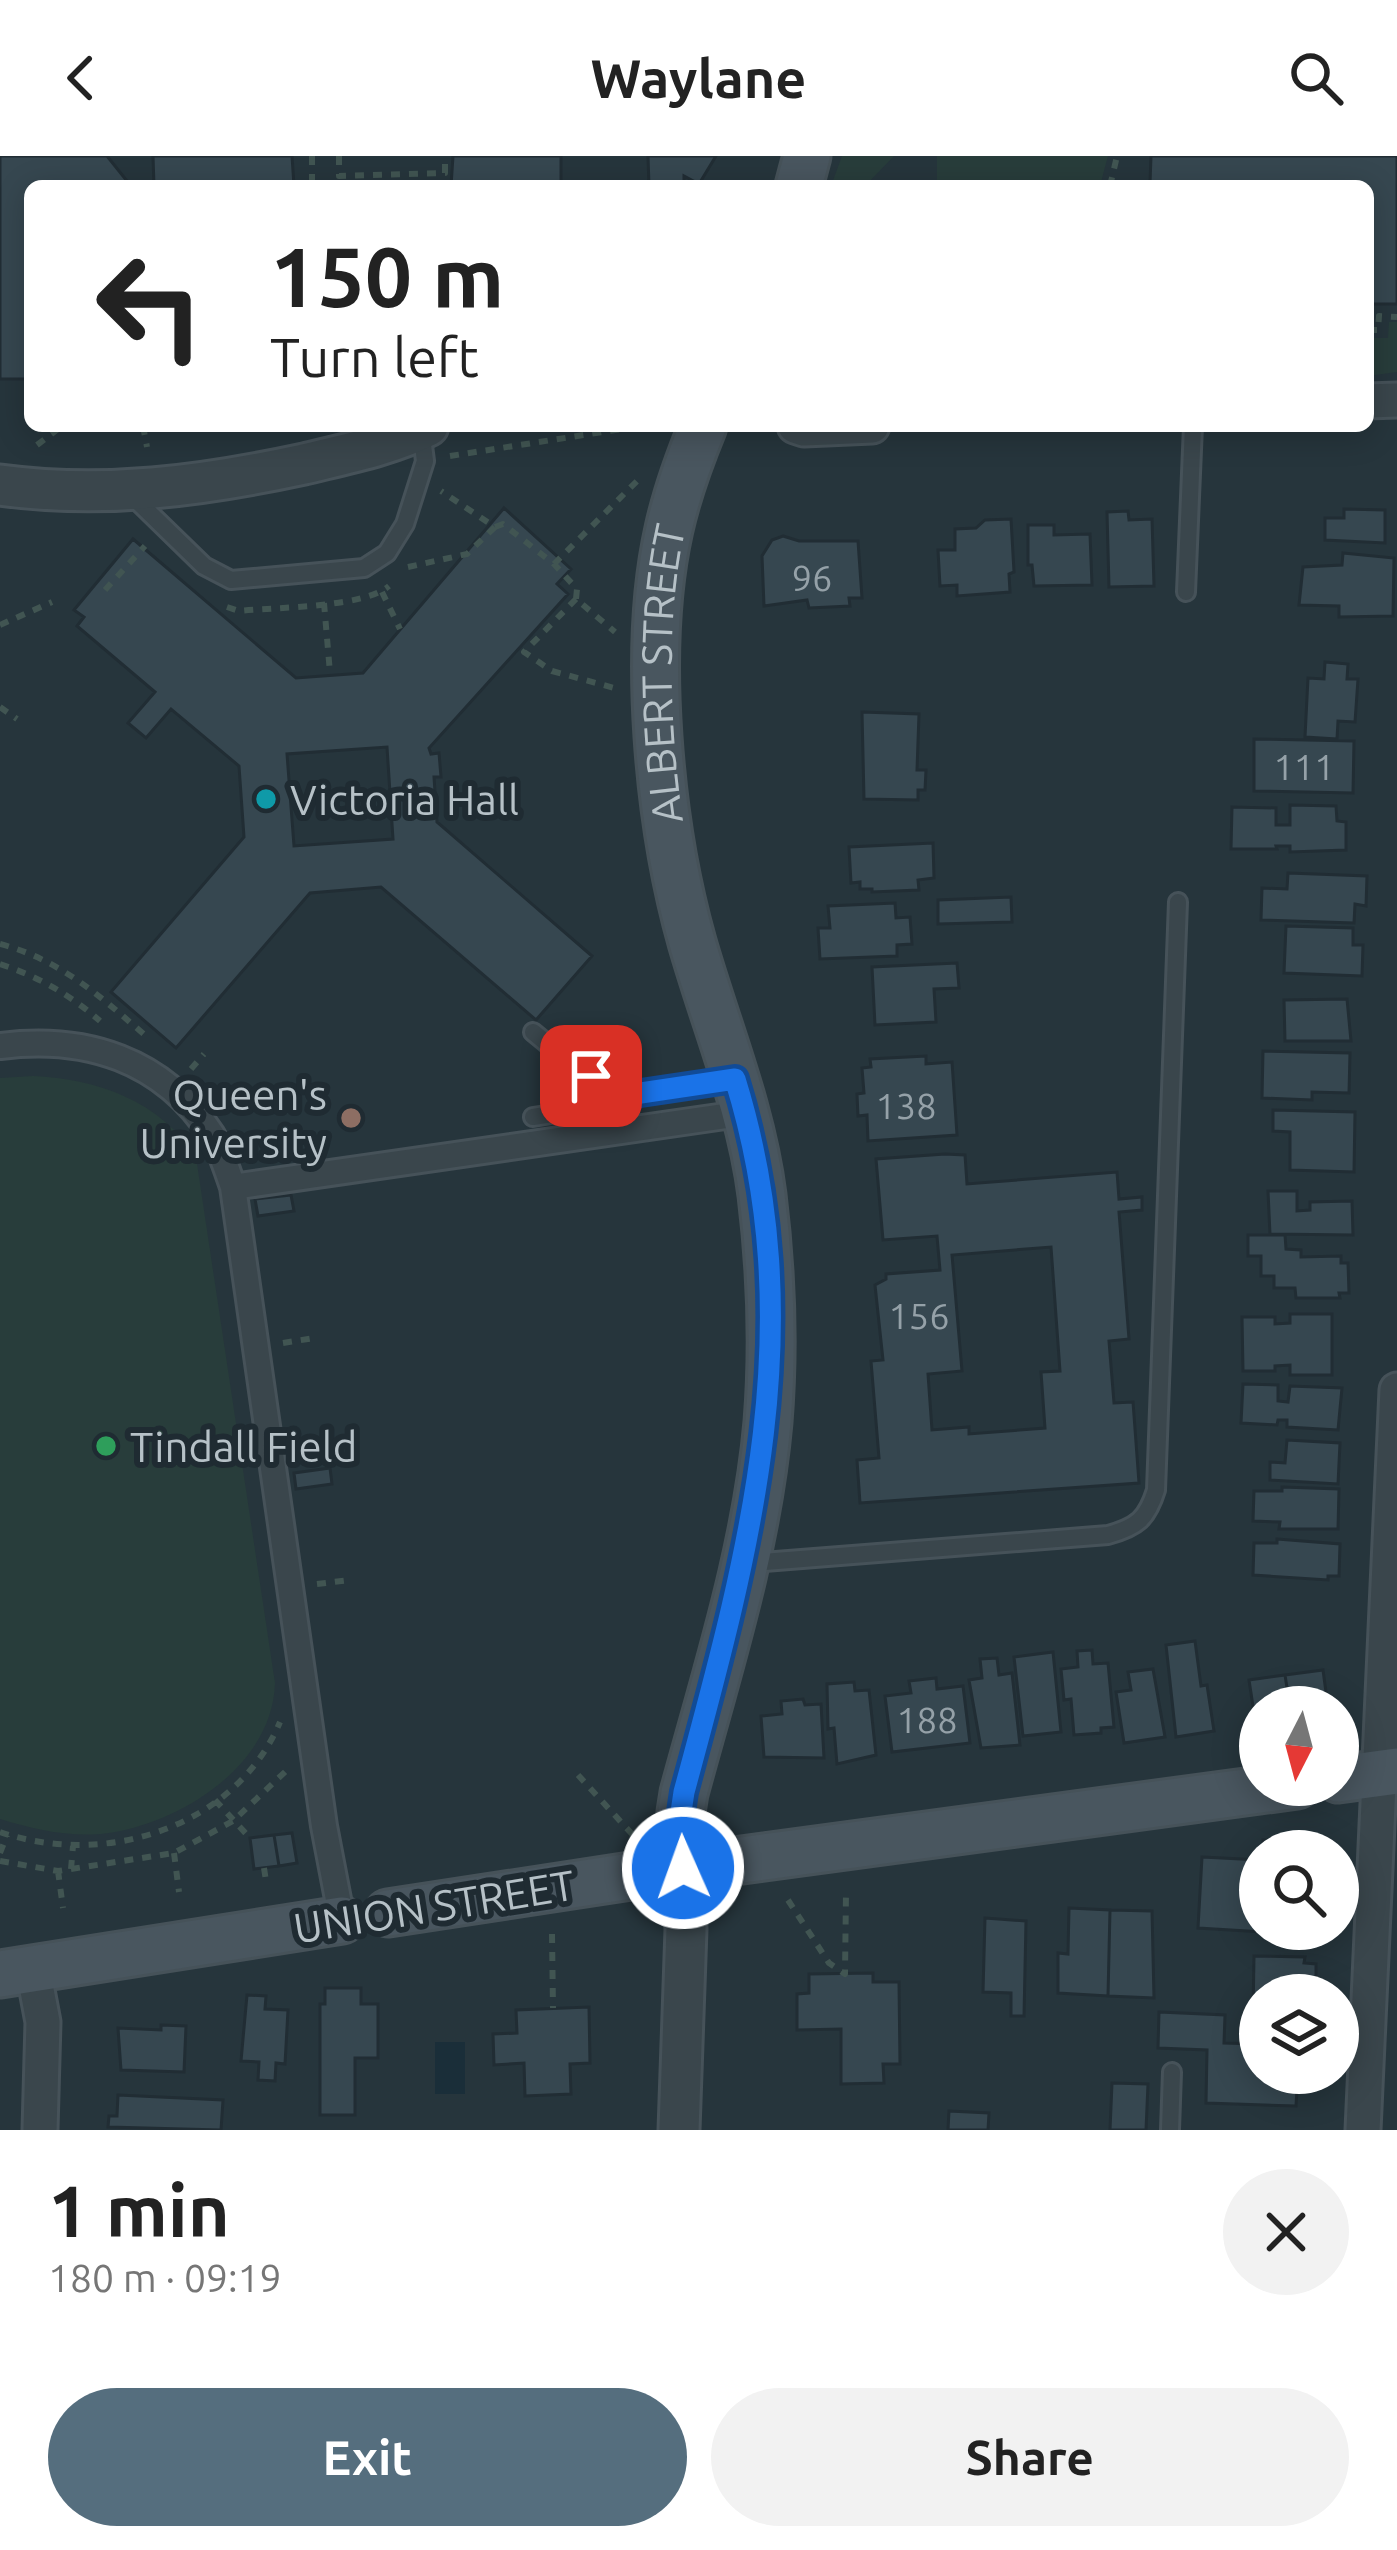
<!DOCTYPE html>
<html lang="en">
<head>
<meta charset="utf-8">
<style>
  body { margin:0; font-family:Ubuntu,sans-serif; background:#f2f2f2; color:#222; height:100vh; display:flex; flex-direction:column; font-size:45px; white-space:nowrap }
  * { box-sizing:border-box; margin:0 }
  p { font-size:39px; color:#767676 }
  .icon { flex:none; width:66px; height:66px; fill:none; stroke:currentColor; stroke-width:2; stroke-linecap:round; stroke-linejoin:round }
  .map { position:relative; height:1974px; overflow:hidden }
  .details { display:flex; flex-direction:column; background:#fff; flex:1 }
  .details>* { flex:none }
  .top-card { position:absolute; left:24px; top:24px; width:1350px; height:252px; border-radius:18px; box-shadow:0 6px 30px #0003; background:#fff; color:#222; overflow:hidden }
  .needle { width:78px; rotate:186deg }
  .controls { position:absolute; left:1239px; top:1530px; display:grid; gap:24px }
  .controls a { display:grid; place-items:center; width:120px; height:120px; border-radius:50%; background:#fff; box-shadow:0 6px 30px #0003; font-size:60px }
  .pin { position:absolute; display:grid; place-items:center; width:102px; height:102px; color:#fff; margin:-51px; border-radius:24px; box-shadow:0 6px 18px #0006 }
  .me { position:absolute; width:132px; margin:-66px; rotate:358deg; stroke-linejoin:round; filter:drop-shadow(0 0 9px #0008) }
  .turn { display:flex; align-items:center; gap:42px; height:252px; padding:0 48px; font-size:54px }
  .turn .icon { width:156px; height:156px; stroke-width:2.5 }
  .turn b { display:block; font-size:84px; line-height:102px }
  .round { display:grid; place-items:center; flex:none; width:126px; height:126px; border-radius:63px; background:#f2f2f2 }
  .headline { display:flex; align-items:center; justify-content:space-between; height:204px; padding:0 48px }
  h1 { font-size:72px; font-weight:700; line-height:90px }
  .primary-button { display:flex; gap:24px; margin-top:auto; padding:24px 48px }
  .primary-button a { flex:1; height:138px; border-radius:72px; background:#556e7e; color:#fff; font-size:48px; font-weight:700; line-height:138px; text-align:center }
  .primary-button a+a { background:#f2f2f2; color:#222 }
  header { display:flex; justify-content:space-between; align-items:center; height:156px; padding:0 48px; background:#fff; font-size:54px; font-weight:700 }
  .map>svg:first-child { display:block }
  .green { fill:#283d3b }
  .water { fill:#1a2e39 }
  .building { fill:#364750; stroke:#212d34; stroke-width:3; fill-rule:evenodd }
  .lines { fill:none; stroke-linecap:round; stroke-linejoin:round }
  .service-casing { stroke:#465259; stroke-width:22 }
  .pedestrian-casing { stroke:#465259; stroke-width:30 }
  .minor-casing { stroke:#465259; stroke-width:39 }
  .tertiary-casing { stroke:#465259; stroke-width:45 }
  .secondary-casing { stroke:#465259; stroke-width:51 }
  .path { stroke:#415552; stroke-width:6; stroke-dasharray:9 9; stroke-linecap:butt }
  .service { stroke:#3a464c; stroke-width:16 }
  .pedestrian { stroke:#3a464c; stroke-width:24 }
  .minor { stroke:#3a464c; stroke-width:33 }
  .tertiary { stroke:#3a464c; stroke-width:39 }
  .secondary { stroke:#49565f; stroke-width:45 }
  .route-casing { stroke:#114b97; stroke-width:30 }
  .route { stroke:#1a73e8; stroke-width:21 }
  .culture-dot { fill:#0f9aa8; stroke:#1f2b32; stroke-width:4.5 }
  .education-dot { fill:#8d6e63; stroke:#1f2b32; stroke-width:4.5 }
  .leisure-dot { fill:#2e9e5b; stroke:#1f2b32; stroke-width:4.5 }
  .labels { text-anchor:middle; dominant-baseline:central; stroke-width:12; stroke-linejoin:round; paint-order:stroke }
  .number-label { font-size:36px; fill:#95a1a8 }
  .street-label { font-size:42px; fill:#b6c1c7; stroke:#1f2b32 }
  .poi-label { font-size:42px; fill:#b6c1c7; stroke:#1f2b32; text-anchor:start }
</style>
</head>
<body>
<header><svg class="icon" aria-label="back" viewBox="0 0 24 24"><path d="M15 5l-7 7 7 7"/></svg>Waylane<svg class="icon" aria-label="search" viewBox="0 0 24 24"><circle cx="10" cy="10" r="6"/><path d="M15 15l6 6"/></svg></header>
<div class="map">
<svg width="1397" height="1974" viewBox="0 0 1397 1974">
  <rect width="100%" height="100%" fill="#26353c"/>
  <path class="green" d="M842,0H894L865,30H831Z
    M937,0H1108L1101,26L1078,30H937Z
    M1389,166H1397V216L1368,220V182H1388Z
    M33,920C98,923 160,945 196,1001L275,1527C273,1608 183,1666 109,1677C72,1682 36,1674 0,1663V922Z"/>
  <path class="water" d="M435,1886H465V1938H435Z"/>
  <path class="building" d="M0,0H107L131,30H30V223H0Z
    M153,0H292L294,30H154Z
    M453,0H561V30H451Z
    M648,0H716L699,28L684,20V30H649Z
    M1151,0H1397V148H1368V30H1108L1150,27Z
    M504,352L571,413L557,428L568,438L429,592L431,598L439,597L441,621H434L437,666L592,800L536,864L381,731L310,737L176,892L111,836L244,681L239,610L171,553L146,582L128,567L155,536L77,470L84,461L74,454L133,383L296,522L363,517ZM387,591L393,683L294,690L287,598Z
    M1344,353L1385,354V387L1325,384V362H1344Z
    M1128,355L1129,364L1152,363L1154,430L1109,431L1107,356Z
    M1011,363L1014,416L1009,418L1010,436L957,440V429L940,430L938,394H955V373L976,372L985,364Z
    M1028,369H1054V379L1090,378L1092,429L1034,430L1032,409H1028Z
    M783,380L799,385H858L862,442H849L850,450L809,452L807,444L764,450L762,400L772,384Z
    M1343,397L1394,402L1393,460L1339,461V450L1299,449L1303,411L1342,409Z
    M1325,506L1348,508L1347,523H1358L1355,566L1338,565L1337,583L1305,581L1308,522L1324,523Z
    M862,556L919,558L917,614H926L925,634H918V644L864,643Z
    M1254,583L1354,585L1353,637L1254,635Z
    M1290,649L1336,650L1337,665L1346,666V694L1290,696V690H1276L1277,693H1231L1232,651L1276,652V669H1290Z
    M933,687L934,722L918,724L919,734L872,736V733H860V726L851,727L849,691Z
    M1288,717L1367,720L1366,750L1355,748L1354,767L1261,764L1262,732L1287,733Z
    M1011,741L1012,766L938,768V744Z
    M895,747L896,762L910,761L912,788L897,789V800L820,803L818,772H830L828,750Z
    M1286,770L1353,772V789H1363L1362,820L1284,817Z
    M957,807L959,832L934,833L936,866L875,869L872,811Z
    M1347,843L1351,885H1285L1284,844Z
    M1263,895L1350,897L1349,937L1312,936V944L1262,942Z
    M926,900V908L952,906L957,979L868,985L867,959L858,960L857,938L864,937L862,912L871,911L870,903Z
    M1273,954L1355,956L1354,1016L1290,1014V976L1273,975Z
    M945,998L965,999L967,1028L1117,1016L1119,1043L1142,1041V1054L1119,1056L1129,1183L1109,1185L1114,1247L1133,1246L1139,1327L860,1347L857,1304L879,1302L871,1205L883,1204L875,1129L886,1123V1118L940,1114L937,1080L883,1084L876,1003ZM1051,1091L1060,1215L1041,1216L1045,1272L969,1278V1271L932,1274L928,1218L962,1215L952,1099Z
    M1268,1035H1297V1055L1310,1054V1046L1352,1045L1353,1079L1270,1078Z
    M291,1039L294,1055L258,1060L255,1043Z
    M1248,1079H1285L1286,1093L1301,1094V1101L1341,1100V1107H1348L1349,1137H1339L1340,1142H1296L1295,1132H1274V1120H1261V1100H1248Z
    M1290,1158H1332V1219H1290V1209L1275,1210V1215H1243L1242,1161H1275V1168L1290,1167Z
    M1243,1228L1278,1229V1245L1288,1246L1290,1230L1342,1232L1338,1274L1287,1271V1264H1278L1277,1269L1241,1267Z
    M1287,1284L1340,1287L1338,1328L1270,1324V1306L1285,1307Z
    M330,1312L332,1328L296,1333L294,1317Z
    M1282,1331L1339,1333L1338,1373H1279L1280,1366L1253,1365L1254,1335H1282Z
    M1277,1383L1340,1388L1339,1420H1328V1424L1253,1419L1254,1387H1277Z
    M1195,1485L1201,1530L1207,1529L1214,1575L1176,1581L1166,1489Z
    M1092,1494L1093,1508L1108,1507L1114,1571L1101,1572V1577L1074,1579L1071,1543L1064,1544L1061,1513L1078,1511L1077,1495Z
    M1053,1496L1061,1576L1023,1580L1014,1501Z
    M997,1502L999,1519L1012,1517L1020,1589L981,1592L969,1524L982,1522L980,1503Z
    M1153,1513L1165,1581L1124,1587L1116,1536L1131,1534L1128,1516Z
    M1323,1514L1328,1551H1290L1285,1519Z
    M1285,1519L1290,1551H1260V1570H1256L1249,1524Z
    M936,1522L937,1533L963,1530L970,1587L892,1596L885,1540L911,1537L909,1525Z
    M854,1526L855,1535L869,1534L876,1599L837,1608L834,1572L828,1573L827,1528Z
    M803,1543L805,1549L821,1548L824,1602L764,1601L761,1560L782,1558L781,1545Z
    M292,1677L297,1707L279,1710L274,1679Z
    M274,1679L279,1710L254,1713L250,1682Z
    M1263,1684L1318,1687L1317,1695H1263Z
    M1202,1701L1260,1704V1773H1313V1779L1198,1772Z
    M1069,1752L1110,1754L1108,1840L1058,1837V1797L1068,1798Z
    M1110,1754L1152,1755L1154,1842L1108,1840Z
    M985,1762L1026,1765L1024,1860H1011V1837L983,1836Z
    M1254,1800L1305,1801L1304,1807L1316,1808V1839H1260V1859H1253Z
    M873,1817V1826H899L900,1908H883L884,1927L841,1928V1873L797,1874V1838L809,1837V1818Z
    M325,1832H361V1848H378V1902H355V1959H320V1848H325Z
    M247,1839L266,1840L265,1853L288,1854L285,1908L276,1907L275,1925L258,1924L259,1906L241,1905Z
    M589,1851L590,1907L570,1908L571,1938L525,1940L524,1907L494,1909L493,1878L517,1877L516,1854Z
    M1159,1856L1225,1859L1224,1887L1260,1888V1917H1310L1309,1934L1297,1933L1296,1950L1206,1947L1207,1894L1158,1892Z
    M161,1869L186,1870L184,1916L121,1914L118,1872L161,1874Z
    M1112,1927L1148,1928L1146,1974H1110Z
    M118,1939L223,1944L221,1974L108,1971L109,1960H117Z
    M949,1955L989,1957L988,1974H948Z"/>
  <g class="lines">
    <g class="service-casing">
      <path id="service" d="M129,337L204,410L231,424L364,412L387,397L405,368L425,305L421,274
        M1186,436L1193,270
        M533,876L578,913L633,938
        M533,961L596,951L634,938L734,924
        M751,1407L1108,1379C1137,1371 1147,1363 1156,1334L1178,746
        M1170,1974L1172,1916"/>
    </g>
    <g class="pedestrian-casing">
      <path id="pedestrian" d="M0,890C85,879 163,903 212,979C221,994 227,1014 233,1031L324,1670L342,1764
        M233,1031L746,957"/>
    </g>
    <g class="minor-casing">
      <path id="minor" d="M1368,245L1397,244
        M795,270L804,273L872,270
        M33,1813L43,1866L40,1974
        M1363,1974L1397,1234"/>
    </g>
    <g class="tertiary-casing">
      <path id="tertiary" d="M0,329C104,343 202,330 304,308C345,298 391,289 428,270
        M679,1974L686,1773L683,1712"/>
    </g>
    <g class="secondary-casing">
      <g id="secondary">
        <path d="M799,30L807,0"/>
        <path d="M1338,1623L1397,1615"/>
        <path id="s1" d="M683,1712L681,1656L684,1637C717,1515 757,1392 768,1266C774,1191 771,1113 762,1039C751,952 716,870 692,786C659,669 642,493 669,373C677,337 689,304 703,270"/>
        <path d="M388,1757L683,1712L1297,1629"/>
        <path d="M0,1818L342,1764"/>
      </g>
    </g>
    <path class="path" d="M312,0V30
      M339,0V20L445,17V0
      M1110,30L1117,0
      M1368,174H1378L1379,160L1397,161
      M143,270L147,291
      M37,289L62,270
      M450,300L641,270
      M495,371L503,368L554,408L577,433L576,443L615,476
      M554,408L642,320
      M408,411L467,398L495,371L441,335
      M105,434L145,390
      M382,436L400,473
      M576,443L524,496L552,515L618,533
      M324,447L330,517
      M227,451L239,455C275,451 363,452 389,430
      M0,469L52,446
      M0,551L17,563
      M0,788C61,804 101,841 147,881
      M0,808C39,821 69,838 100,865
      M191,913L204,898
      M283,1187L314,1182
      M317,1428L350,1424
      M578,1619L632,1678
      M215,1644L250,1682
      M0,1676C105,1712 235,1672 280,1566
      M0,1697L7,1679
      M174,1697L179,1736
      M0,1705L58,1715L174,1697L233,1665L287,1614
      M264,1712L266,1725
      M71,1713L73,1690
      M58,1715L63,1752
      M788,1744L829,1807L845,1818L846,1736
      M552,1778L553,1852"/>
    <use href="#service" class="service"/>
    <use href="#pedestrian" class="pedestrian"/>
    <use href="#minor" class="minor"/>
    <use href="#tertiary" class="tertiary"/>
    <use href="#secondary" class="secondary"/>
  </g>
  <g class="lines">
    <g class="route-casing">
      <path id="route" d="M591,920L634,938L735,923C812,1171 749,1396 684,1636L681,1656L683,1712"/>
    </g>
    <use href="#route" class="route"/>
  </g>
  <circle class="culture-dot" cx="266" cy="643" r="12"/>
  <circle class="education-dot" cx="351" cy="962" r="12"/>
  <circle class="leisure-dot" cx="106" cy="1290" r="12"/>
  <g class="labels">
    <g class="number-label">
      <text x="812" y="421">96</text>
      <text x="1304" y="610">111</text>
      <text x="906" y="949">138</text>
      <text x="919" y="1159">156</text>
      <text x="927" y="1563">188</text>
    </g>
    <g class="street-label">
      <text stroke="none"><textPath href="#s1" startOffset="1218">ALBERT STREET</textPath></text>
      <text transform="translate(434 1750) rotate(-9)">UNION STREET</text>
    </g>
    <g class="poi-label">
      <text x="290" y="643">Victoria Hall</text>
      <text x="327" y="938" text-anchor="end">Queen's<tspan x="327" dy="48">University</tspan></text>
      <text x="130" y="1290">Tindall Field</text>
    </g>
  </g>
</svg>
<div class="controls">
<a><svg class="needle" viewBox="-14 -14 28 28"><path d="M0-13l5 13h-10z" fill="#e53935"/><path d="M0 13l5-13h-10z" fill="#767676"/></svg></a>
<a><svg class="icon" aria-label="search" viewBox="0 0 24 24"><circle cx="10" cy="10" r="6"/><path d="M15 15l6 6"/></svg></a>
<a><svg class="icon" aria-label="layers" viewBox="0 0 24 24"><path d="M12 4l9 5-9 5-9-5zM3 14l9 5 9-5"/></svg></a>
</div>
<div class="pin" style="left:591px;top:920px;background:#d93025"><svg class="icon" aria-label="arrive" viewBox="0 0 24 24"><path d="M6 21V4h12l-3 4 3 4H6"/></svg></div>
<svg class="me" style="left:683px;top:1712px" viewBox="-20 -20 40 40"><circle r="17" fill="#1a73e8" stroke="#fff" stroke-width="3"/><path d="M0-11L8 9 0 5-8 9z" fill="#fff"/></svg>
<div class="top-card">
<div class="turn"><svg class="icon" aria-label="left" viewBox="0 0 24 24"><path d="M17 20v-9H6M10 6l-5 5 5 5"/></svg><div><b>150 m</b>Turn left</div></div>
</div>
</div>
<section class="details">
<div class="headline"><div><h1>1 min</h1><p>180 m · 09:19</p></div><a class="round"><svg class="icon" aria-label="close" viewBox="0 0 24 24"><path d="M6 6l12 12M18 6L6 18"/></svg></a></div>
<div class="primary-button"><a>Exit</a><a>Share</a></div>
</section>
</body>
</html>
